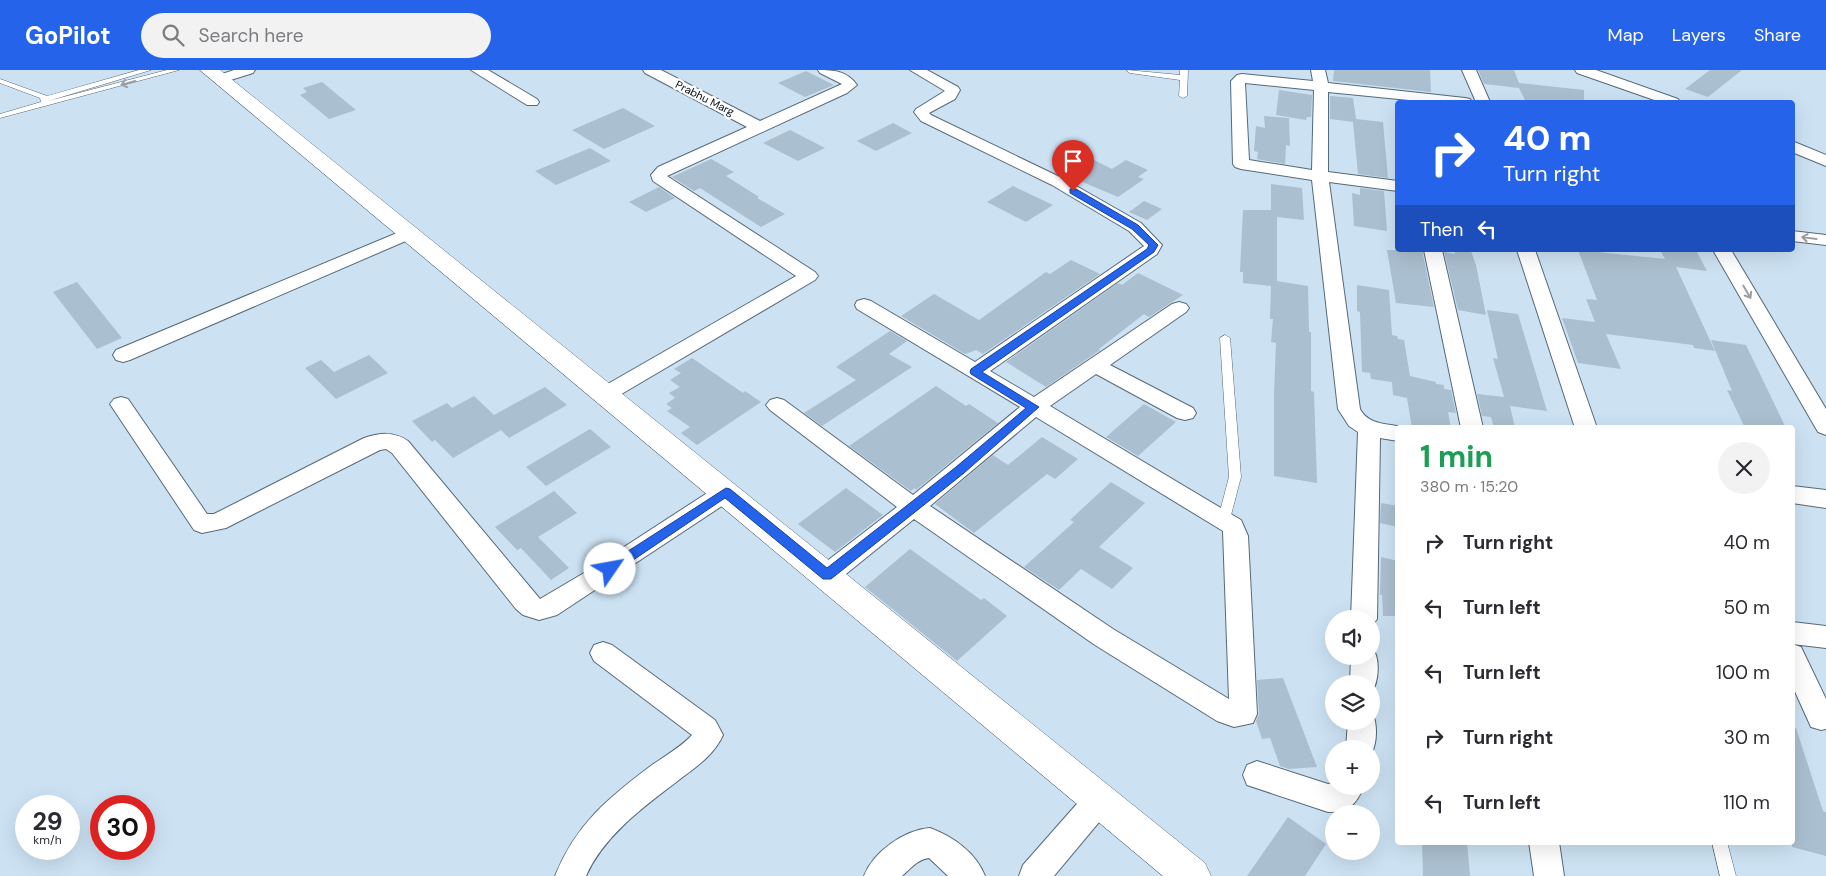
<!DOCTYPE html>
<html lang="en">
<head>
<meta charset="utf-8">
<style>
  body { margin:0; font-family:"DM Sans",sans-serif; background:#f2f2f3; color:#2b2b33; height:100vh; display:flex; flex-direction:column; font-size:19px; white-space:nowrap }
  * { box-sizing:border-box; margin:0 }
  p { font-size:16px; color:#7c7c81 }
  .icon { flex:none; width:28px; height:28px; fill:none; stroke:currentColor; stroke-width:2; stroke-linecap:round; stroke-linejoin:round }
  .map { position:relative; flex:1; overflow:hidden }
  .sheet { position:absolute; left:1395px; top:355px; width:400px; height:420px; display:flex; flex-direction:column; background:#fff; border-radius:5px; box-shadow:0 5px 20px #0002 }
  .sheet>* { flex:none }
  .hud { position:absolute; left:1395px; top:30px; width:400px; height:152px; border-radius:5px; box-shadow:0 5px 20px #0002; background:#2563eb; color:#fff; overflow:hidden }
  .tools { position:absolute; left:1325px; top:540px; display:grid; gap:10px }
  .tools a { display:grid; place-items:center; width:55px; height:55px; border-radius:50%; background:#fff; box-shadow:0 5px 20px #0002; font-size:25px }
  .speed { position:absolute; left:15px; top:725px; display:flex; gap:10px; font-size:25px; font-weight:700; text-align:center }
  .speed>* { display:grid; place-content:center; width:65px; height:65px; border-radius:50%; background:#fff; box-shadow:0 5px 20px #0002; line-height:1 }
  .speed small { font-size:12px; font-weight:400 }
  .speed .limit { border:8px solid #d22; background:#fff; color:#111 }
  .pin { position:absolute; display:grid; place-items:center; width:42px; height:42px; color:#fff; margin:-51px -21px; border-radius:50% 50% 50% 0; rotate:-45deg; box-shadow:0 0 5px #0007 }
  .pin .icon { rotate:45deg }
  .me { position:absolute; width:55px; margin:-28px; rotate:57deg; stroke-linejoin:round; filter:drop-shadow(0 0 4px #0008) }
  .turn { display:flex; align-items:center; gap:18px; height:105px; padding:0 25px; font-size:22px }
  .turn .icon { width:65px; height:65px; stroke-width:2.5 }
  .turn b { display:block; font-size:35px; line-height:42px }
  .then { display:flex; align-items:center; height:48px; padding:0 25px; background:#0003; gap:10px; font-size:19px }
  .round { display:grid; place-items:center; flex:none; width:52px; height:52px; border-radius:26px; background:#f2f2f3 }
  .overview { display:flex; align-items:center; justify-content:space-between; height:85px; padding:0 25px }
  h1 { font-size:30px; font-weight:700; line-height:38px; color:#1e9e55 }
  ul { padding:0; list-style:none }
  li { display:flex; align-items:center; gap:15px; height:65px; padding:0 25px }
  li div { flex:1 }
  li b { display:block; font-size:19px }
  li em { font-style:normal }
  header { display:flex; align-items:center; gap:30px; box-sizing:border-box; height:70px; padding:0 25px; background:#2563eb; color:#fff }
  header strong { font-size:24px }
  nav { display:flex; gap:28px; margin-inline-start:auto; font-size:18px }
  .search { width:350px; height:45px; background:#f2f2f3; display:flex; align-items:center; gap:12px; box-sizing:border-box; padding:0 18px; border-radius:28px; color:#7c7c81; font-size:19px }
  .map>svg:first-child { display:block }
  .building { fill:#aabfd0 }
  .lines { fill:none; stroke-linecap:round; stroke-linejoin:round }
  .lane-casing { stroke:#566978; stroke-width:1 }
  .street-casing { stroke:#566978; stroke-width:2 }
  .secondary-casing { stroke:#566978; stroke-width:1 }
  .lane { fill:#fff; fill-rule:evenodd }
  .street { fill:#fff; fill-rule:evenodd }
  .secondary { fill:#fff; fill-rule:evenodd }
  .oneway { stroke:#9c9fa1 }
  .route { fill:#2563eb; stroke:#184099 }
  .labels { text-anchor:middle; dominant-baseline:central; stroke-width:4.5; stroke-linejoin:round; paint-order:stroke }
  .far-street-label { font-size:11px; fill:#070e13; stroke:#fff }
</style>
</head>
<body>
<header>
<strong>GoPilot</strong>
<div class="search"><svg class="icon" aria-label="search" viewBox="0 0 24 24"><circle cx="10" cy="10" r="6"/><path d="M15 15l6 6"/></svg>Search here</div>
<nav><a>Map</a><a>Layers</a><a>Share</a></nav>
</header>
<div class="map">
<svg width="1826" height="806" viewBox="0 0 1826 806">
  <rect width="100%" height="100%" fill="#cce2f3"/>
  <path class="building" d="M1334,0H1430L1431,22L1333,11Z
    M1478,0H1514L1519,13L1584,20V32H1526L1519,18L1484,14Z
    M1710,0H1742L1708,27L1685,19Z
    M806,1L834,15L805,27L778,13Z
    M322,12L356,40L329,49L300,25L307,22L303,18Z
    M1279,20L1312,25L1311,47H1307L1306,50L1276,45Z
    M1330,26L1353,28L1356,49L1383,52L1388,108L1358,104L1353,52L1330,49Z
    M623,38L655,56L604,79L572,60Z
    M1264,46L1289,48L1290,76L1286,75L1285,94L1257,89L1258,82L1254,81L1256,56L1265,58Z
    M893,53L912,63L876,81L857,71Z
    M790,60L825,78L798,91L763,73Z
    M590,78L611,91L556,115L535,101Z
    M711,89L734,102L726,106L759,127L757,128L785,144L761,157L700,118L694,121L672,107Z
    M1092,89L1112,99L1126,90L1148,100L1138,107L1144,109L1118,127L1066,105Z
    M1271,114L1302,118L1304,150L1277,147V211L1308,216L1309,262H1311V321L1314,322L1317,413L1274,406V323L1276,273L1271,272L1273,249H1270L1271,216L1243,213V202H1240L1243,140H1271Z
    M1013,116L1053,135L1026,152L987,132Z
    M659,117L675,128L646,142L629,132Z
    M1360,118L1384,121L1387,161L1354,156L1352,123L1360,125Z
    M1144,131L1162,139L1147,150L1129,142Z
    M1387,180H1422L1434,237L1396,233Z
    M1454,180L1471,181L1476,195L1486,245L1458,240L1444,182L1455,184Z
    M1578,180L1665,189L1660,180H1696L1707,201L1676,197L1715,281L1694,278L1693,275L1606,264L1621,299L1578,293L1562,248L1595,252L1586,229L1597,230Z
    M1071,190L1100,204L983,284L976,280L965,284L901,246L934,224L979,250L1046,202L1050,204Z
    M1138,203L1183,225L1149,247L1144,244L1099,279L1100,280L1046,317L1006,292L1118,213L1122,215Z
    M77,212L122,268L97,279L53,222Z
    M1357,215L1389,220L1392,265L1397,266L1398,269L1404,270L1410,306L1436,312V314L1444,315V319L1451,320L1456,343L1448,342L1451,358H1412L1407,328L1393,325L1392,312L1371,309L1370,303L1362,302L1360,242L1357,241Z
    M1487,240L1518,244L1547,341L1510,336L1515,358H1494L1491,347L1482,346L1477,324L1504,327L1493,288L1498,289Z
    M890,261L907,271L889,284L912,297L822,356L804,343L856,310L836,297Z
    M1711,270L1746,275L1786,358H1745L1727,320L1732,321Z
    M369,285L388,303L336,329L305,298L321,290L334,302Z
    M692,288L743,323L745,321L761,332L697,375L681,363L690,357L667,341L672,338L666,334L675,328L669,323L680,317L670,310L681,303L674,299Z
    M936,316L966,336L969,334L998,353L916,420L915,418L911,421L849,376Z
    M545,317L567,335L509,368L501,360L453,388L435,370L432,372L412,351L447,333L452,338L474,326L494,345Z
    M1144,334L1176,352L1138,386L1106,367Z
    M590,359L611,377L546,416L526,397Z
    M1042,367L1078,389L1055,409L1047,404L974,463L935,434L993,385L1008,395Z
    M1111,412L1145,433L1099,477L1133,498L1112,519L1081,499L1059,520L1024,497L1074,452L1070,450Z
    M846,418L883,445L835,482L798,454Z
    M554,421L577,443L538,467L569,498L551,510L521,478L517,480L495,457Z
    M1381,433L1398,436V457L1380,453Z
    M910,479L981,530L984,528L1007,546L957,591L865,517Z
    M1381,487L1398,491V546H1383L1382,525H1380Z
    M1283,608L1317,697L1289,699L1280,696L1270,668L1262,669L1256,651L1259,644L1257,610Z
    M1796,658L1823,741L1826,742V786L1792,777V659Z
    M1288,747L1326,774L1305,806H1247Z
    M1422,772H1467L1470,806H1423Z"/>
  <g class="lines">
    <g class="lane-casing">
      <path id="lane" d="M139,0H151L48,31L167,0H179L0,48V44L41,32L40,28L0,13V9L47,26Z
        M1127,0L1180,5V0H1188L1187,26L1183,28L1179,26L1180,10L1130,3L1128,2Z
        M1225,265L1230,268L1241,407L1230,449L1228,452H1220L1218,449L1229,407L1220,268Z
        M1712,772H1727L1736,806H1720Z"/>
    </g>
    <g class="street-casing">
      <path id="street" d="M234,0H255L253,3L221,13L216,12L214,9L216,6Z
        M471,0H488L537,29L539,32L537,35H527Z
        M643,0H661L760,51L842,14L820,3L818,0C834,0 847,1 857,15L847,23L667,106L815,202L818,206L815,210L613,329L606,331L599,329L596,324L599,319L796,206L653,111L651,105L658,97L747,57L645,3Z
        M910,0H927L958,17L960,20L955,29L929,43L931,45L1064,109L1141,153L1162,175L1157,184L990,301L1034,327L1172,234L1179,232L1186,234L1189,238L1186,242L1110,295L1193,338L1196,343L1193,348L1185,350L1177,348L1096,304L1050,336L1241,450L1248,466L1257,644L1253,653L1234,657L1217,651L1095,575L914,449L836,512L827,515L818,512L815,505L818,498L897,437L770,340L766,335L770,330L777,328L784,330L913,425L1020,337L857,239L855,235L857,231L864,229L871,231L975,292L1144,176L1129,161L1052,115L921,51L914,42L916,39L945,21ZM1036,347L1223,461L1229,629L1113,559L930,436Z
        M1311,0H1325L1328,13L1465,28L1470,29L1472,32H1429L1328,22V102L1398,111V121L1329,112L1360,339C1369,356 1389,353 1405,358H1398V371L1380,368L1377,549L1371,557V549H1351L1358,362L1349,356L1338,339L1312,110L1241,99L1235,97L1233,94L1231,11L1237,5L1242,4L1313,11ZM1245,13L1314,20L1312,100L1249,90Z
        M1462,0H1476L1490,32H1476Z
        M1575,0H1596L1678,29L1680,32H1660L1577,3Z
        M1792,71L1826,85V96L1792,82Z
        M409,158L415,159L418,163L415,167L130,290L123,292L116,290L113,285L116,280Z
        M1792,161L1826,165V175L1792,171Z
        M1424,180H1442L1483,358H1461Z
        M1517,180H1535L1597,358H1575Z
        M1713,180H1731L1826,339V365L1818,362Z
        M121,327L128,329L207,444H214L364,368C380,363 393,361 408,371L540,529L584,503L718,416L726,413L734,416L737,422L734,428L557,545L539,550L523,545L516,539L392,383L386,379L380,380L226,458L202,463L194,460L110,334L114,329Z
        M1792,416L1826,420V438L1792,433Z
        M1792,552L1826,556V578L1792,574Z
        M603,572L612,575L715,650L723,665C713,687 694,698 675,713C642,738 603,767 586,806H555C576,754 608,728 652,695C665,686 681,677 692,665L594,591L590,583L594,575Z
        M1792,574L1801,577L1826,629V659L1821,660L1811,657L1792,615Z
        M1371,577C1381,586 1379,613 1371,623V614H1350L1351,586H1371Z
        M1372,642C1378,655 1377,673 1371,685V679H1346L1348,651H1371Z
        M1257,691L1328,714L1334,713V716H1364C1356,735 1349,742 1328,742L1247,715L1243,705L1247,695Z
        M1100,715L1110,719L1115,729L1110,739L1054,806H1019L1023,795L1090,719Z
        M930,758C954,767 976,783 985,806H948L929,788C918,789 910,799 902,806H864C873,782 904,760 930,758Z
        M1529,772H1559L1564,806H1534Z"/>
    </g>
    <g class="secondary-casing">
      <path id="secondary" d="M200,0H220L1205,793L1211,806H1163Z"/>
    </g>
    <use href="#lane" class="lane"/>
    <use href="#street" class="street"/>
    <use href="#secondary" class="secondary"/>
  </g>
  <defs><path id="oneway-shaft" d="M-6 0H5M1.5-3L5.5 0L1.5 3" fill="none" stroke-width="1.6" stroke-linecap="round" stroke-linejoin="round" transform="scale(1.25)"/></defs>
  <g class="oneway">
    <use href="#oneway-shaft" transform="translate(128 13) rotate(165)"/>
    <use href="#oneway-shaft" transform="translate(1809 168) rotate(-172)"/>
    <use href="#oneway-shaft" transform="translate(1747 222) rotate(60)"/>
  </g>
  <path class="route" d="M1070,119H1076L1138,155L1158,175L1154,182L982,302L1039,337L964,403L831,509H823L725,428L614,503H605L603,499L605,496L726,418L730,419L827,498L956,397L1026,338L971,304L970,302L971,299L1147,179L1149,175L1132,159L1070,123Z"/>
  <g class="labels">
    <g class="far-street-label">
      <text transform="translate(705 28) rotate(27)">Prabhu Marg</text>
    </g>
  </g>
</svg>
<div class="tools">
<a><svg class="icon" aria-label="sound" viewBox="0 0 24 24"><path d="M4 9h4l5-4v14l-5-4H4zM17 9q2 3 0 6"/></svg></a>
<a><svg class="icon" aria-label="layers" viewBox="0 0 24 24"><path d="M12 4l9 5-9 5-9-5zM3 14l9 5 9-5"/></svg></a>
<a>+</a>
<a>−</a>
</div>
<div class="speed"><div>29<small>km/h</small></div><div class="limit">30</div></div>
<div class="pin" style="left:1073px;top:121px;background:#d93025"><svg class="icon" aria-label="arrive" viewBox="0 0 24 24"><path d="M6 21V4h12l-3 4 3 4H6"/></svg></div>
<svg class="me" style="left:610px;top:499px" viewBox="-20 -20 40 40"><circle r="19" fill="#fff"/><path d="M0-13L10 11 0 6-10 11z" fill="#2563eb"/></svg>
<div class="hud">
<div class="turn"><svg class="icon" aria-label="right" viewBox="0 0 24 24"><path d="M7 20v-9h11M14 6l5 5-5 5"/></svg><div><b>40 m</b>Turn right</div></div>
<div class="then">Then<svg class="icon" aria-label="left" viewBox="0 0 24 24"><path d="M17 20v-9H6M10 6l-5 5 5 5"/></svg></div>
</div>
<section class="sheet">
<div class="overview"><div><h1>1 min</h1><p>380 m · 15:20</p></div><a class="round"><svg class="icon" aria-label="close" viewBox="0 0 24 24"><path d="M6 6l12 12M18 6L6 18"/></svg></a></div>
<ul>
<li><svg class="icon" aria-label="right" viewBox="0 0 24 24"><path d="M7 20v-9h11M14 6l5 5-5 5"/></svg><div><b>Turn right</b></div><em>40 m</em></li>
<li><svg class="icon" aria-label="left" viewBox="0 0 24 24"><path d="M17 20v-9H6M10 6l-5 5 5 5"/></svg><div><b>Turn left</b></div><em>50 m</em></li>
<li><svg class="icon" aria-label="left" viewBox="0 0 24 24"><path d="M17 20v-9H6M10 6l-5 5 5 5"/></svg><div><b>Turn left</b></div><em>100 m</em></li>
<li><svg class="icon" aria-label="right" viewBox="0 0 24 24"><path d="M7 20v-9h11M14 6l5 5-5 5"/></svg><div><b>Turn right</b></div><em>30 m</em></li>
<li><svg class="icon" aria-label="left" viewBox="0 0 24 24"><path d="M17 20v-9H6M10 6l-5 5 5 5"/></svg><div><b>Turn left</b></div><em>110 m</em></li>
</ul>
</section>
</div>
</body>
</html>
